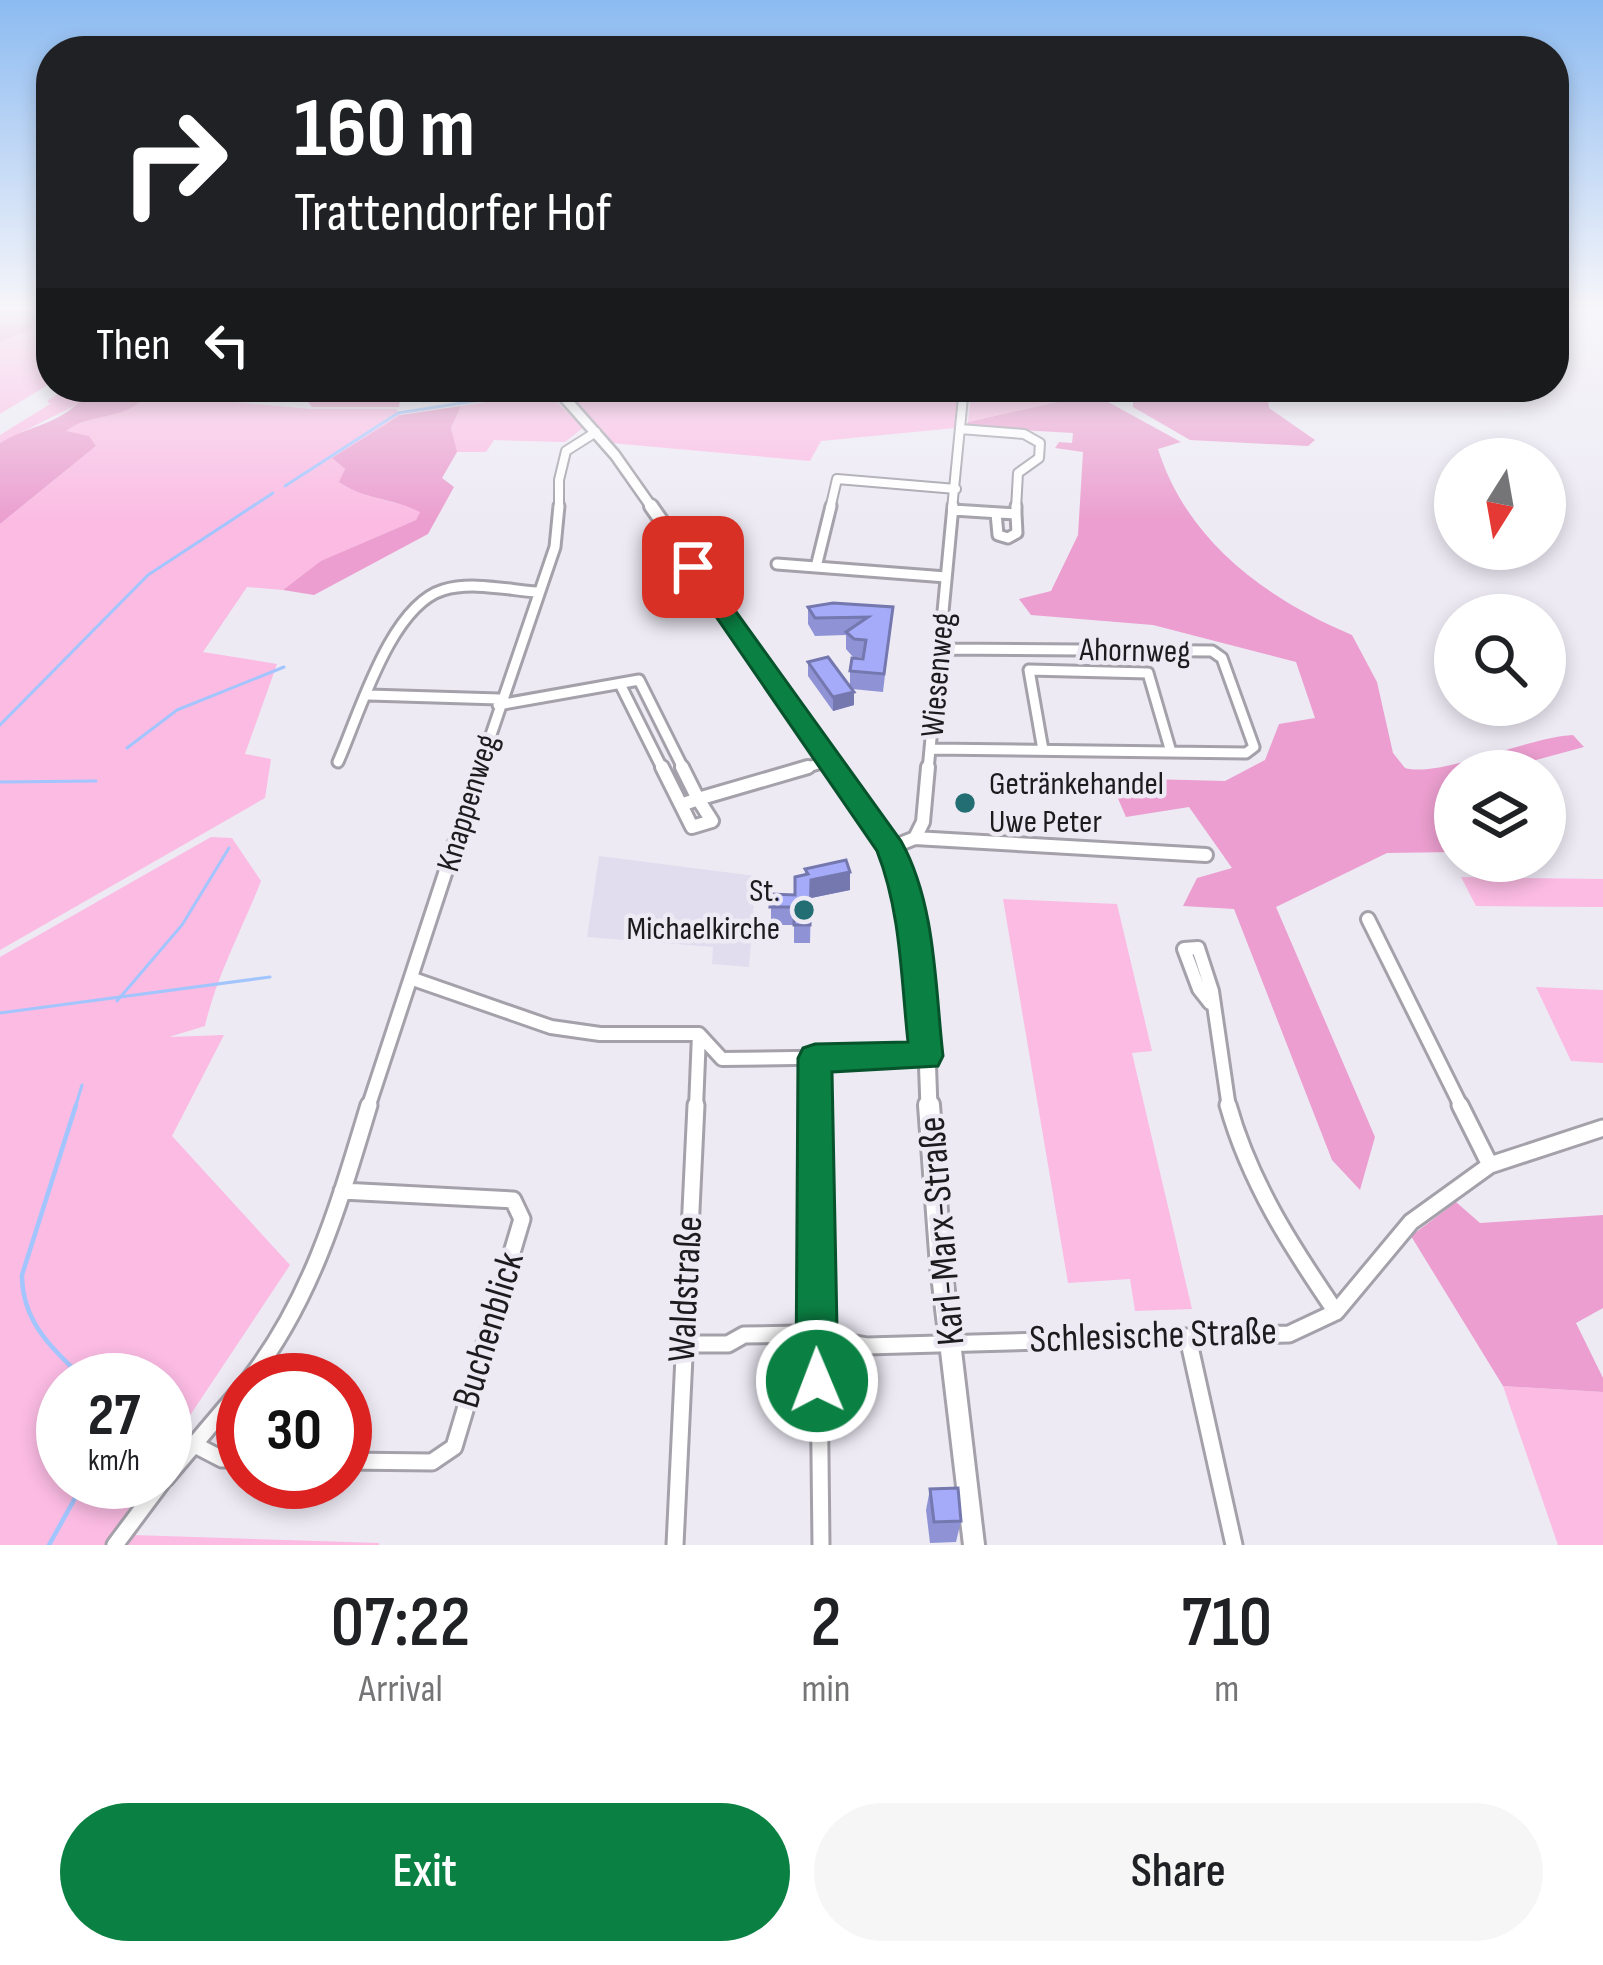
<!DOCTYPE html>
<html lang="en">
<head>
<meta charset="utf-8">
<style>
  body { margin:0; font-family:"Sofia Sans Condensed",sans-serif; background:#f6f6f6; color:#202124; height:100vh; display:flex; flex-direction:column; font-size:45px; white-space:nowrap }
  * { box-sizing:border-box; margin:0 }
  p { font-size:39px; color:#757577 }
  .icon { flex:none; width:66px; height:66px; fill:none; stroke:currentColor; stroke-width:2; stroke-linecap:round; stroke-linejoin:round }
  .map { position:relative; height:1545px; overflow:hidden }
  .side { display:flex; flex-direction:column; background:#fff; flex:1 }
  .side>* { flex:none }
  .banner { position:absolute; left:36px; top:36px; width:1533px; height:366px; border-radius:48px; box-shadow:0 6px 18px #0003; background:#202124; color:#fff; overflow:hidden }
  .needle { width:78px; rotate:191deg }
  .controls { position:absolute; left:1434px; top:438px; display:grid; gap:24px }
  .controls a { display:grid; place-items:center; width:132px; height:132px; border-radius:50%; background:#fff; box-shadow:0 6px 18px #0003; font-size:60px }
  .speed { position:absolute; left:36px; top:1353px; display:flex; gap:24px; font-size:60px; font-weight:700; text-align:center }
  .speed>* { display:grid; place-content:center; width:156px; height:156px; border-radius:50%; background:#fff; box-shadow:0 6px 18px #0003; line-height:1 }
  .speed small { font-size:30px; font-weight:400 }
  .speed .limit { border:18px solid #d22; background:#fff; color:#111 }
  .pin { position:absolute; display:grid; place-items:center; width:102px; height:102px; color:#fff; margin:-51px; border-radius:24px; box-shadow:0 6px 18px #0006 }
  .me { position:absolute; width:132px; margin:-66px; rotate:359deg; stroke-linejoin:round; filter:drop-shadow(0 0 9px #0008) }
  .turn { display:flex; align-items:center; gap:42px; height:252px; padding:0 60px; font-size:54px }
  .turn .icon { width:156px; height:156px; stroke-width:2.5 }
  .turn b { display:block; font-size:84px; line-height:102px }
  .then { display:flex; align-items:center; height:114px; padding:0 60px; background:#0003; gap:24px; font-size:45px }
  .eta { display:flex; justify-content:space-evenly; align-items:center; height:204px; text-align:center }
  .eta b { font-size:72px; font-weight:600; line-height:84px }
  .cta { display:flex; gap:24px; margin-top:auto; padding:24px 60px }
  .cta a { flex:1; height:138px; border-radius:72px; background:#0b8043; color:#fff; font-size:48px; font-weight:600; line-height:138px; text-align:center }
  .cta a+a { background:#f6f6f6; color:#202124 }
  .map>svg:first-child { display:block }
  .built { fill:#e2ddee }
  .green { fill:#fbbbe3 }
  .forest { fill:#eb9ecf }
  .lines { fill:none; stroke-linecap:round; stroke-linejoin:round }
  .stream-far1 { stroke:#a3c5fe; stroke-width:3 }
  .stream { stroke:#a3c5fe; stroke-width:4.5 }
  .minor-far3-casing { stroke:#a4a1aa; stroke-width:12 }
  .minor-far2-casing { stroke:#a4a1aa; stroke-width:15 }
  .minor-far1-casing { stroke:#a4a1aa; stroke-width:18 }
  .minor-casing { stroke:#a4a1aa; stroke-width:21 }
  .major-far3-casing { stroke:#a4a1aa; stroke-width:14 }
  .major-far2-casing { stroke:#a4a1aa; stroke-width:18 }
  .major-far1-casing { stroke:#a4a1aa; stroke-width:21 }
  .major-casing { stroke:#a4a1aa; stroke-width:26 }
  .minor-far3 { stroke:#fff; stroke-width:8 }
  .minor-far2 { stroke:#fff; stroke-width:9 }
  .minor-far1 { stroke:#fff; stroke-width:12 }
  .minor { stroke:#fff; stroke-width:15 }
  .major-far3 { stroke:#fff; stroke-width:9 }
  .major-far2 { stroke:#fff; stroke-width:12 }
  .major-far1 { stroke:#fff; stroke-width:15 }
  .major { stroke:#fff; stroke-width:20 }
  .wall { fill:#8f93d6 }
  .shaded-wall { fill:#7478ae }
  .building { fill:#a6abf9; stroke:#7478ae; stroke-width:3 }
  .route { fill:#0b8043; stroke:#07532c; stroke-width:3 }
  .poi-dot { fill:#226e72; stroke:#edeaf4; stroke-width:4.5 }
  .labels { text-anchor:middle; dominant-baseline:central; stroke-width:9; stroke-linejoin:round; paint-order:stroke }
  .street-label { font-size:33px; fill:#1c1b1e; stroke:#edeaf4 }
  .poi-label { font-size:33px; fill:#1c1b1e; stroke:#edeaf4; text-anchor:start }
  .near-street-label { font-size:39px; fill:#1c1b1e; stroke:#edeaf4 }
</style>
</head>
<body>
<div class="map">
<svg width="1603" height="1545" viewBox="0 0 1603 1545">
  <rect width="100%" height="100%" fill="#edeaf4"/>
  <path class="built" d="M599,856L756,876L749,967L712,964L713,947L587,937Z"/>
  <path class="green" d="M51,322V383L0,414V342Z
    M69,387H93L94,396L0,443V435L50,404L47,401Z
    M663,387H958L955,428L821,441L810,461L611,443L576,400L657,396Z
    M972,387H1079L1062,401L968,422Z
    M547,392L583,428L565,442L494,440L486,452H456L451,428L461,406Z
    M143,394L311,409H396L400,415L332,458L345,469L340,482C366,500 392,499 421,511L416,520L322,561L283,590L247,587L203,652L277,664L245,754L271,759L265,798L0,950V524L96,446L64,432C90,414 122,418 143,394Z
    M211,837L232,838L261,881C242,930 216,976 205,1026L169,1037L224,1035L172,1136L290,1265L165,1453V1380H63V1482H146L105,1545H0V957Z
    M1461,877L1603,879V907L1476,906Z
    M1003,899L1117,904L1152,1051L1132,1053L1192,1309L1135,1311L1130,1279L1068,1283Z
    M1536,987L1603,990V1063L1571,1061Z
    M1503,1386L1603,1392V1545H1558Z
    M133,1535L379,1543V1545H128Z"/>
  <path class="forest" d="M0,306H51V322L0,342Z
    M93,387H168C147,394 138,406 124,411C103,419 86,417 66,431L89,436L96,446L0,524V443C22,429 47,426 67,412C77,405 80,400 93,396Z
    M317,387H402L399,407H312L306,399Z
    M1079,387H1267L1269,408L1315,440L1308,446L1190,440L1133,407V399L1115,393L1099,397L1181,442L1158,449C1187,541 1266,599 1352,635L1377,682L1393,753L1405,768C1440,778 1528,737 1573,735L1584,747L1496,771H1455V852L1387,853L1276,907L1375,1137L1360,1190L1332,1160L1234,909L1183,906L1197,878L1232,868L1189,807L1126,817L1109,778L1225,781L1265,760L1279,724L1315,718L1296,662L1153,625L1031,615L1019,599L1051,591L1078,535L1083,452L1055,448L1059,442L1072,443L1073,433L965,427L968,422L1062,401Z
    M461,406L451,428L457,452L442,478L454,487L428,534L314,595L283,590L321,561L416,520L420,512C393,498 365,500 339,482L345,469L332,458L400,415Z
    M1456,1202L1480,1223L1603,1215V1308L1576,1323L1603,1378V1392L1503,1386L1411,1236Z"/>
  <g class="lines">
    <path class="stream-far1" d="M578,387L640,392L654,387
      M285,486L398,413L545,390
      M0,725L148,575L273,493
      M127,748L177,710L284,667
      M0,782L96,781
      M117,1001L182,925L229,848
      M0,1013L270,977
      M75,1108L82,1085"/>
    <path class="stream" d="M76,1105L22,1275C22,1323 53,1349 85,1380
      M49,1545L84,1482"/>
    <g class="minor-far3-casing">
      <path id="minor-far3" d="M960,429L1024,434L1040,443L1039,458L1018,473L1016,509
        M559,509V480L566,451L596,432
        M830,509L837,479L956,489
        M952,509L964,387"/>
    </g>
    <g class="minor-far2-casing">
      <path id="minor-far2" d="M953,510L1016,514V506
        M996,513L998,535L1008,538L1017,533L1016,514
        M777,564L946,577
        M816,567L831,506
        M620,684L663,770
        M369,695L499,699
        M498,705L639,680L684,770
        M931,749L1246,753L1254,747L1222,658L1212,651L939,649
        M1043,750L1029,670L1148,673L1171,752
        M338,762C359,715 390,606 443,590C472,581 508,590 537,592
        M479,770L555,547L559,506
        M797,770L829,761
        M928,770L953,506"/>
    </g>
    <g class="minor-far1-casing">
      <path id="minor-far1" d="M662,767L681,805
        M682,767L698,799L808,767
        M698,799L712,821L692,827L681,805Z
        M915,838L1206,855
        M890,848L915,838L923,822L928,767
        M1368,919L1462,1108
        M413,979L551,1027L600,1034H699L722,1059L926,1056
        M1210,1003L1199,989L1184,949L1198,948L1212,991L1229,1108
        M815,1058L816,1108
        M368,1108L480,767
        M696,1108L699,1034"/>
    </g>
    <g class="minor-casing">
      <path id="minor" d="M816,1105L821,1545
        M1228,1105C1250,1183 1291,1246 1336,1312
        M1490,1165L1603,1128
        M342,1191L513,1200L522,1219L454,1447L432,1462L345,1461
        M1188,1338L1234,1545
        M683,1344H728L744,1335L798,1334L867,1346L1289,1334L1336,1312L1411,1222L1490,1165L1460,1105
        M249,1380C313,1297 339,1204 369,1105
        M193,1444L222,1459H243
        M165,1479L243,1387
        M115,1545L162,1482
        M675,1545L696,1105"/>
    </g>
    <g class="major-far3-casing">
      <path id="major-far3" d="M555,387L615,455L653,509"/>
    </g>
    <g class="major-far2-casing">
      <path id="major-far2" d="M651,506L836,770"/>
    </g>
    <g class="major-far1-casing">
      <path id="major-far1" d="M834,767C856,797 879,827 894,861C926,938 926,1027 929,1108"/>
    </g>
    <g class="major-casing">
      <path id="major" d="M929,1105L941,1266L974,1545"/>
    </g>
    <use href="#minor-far3" class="minor-far3"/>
    <use href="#minor-far2" class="minor-far2"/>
    <use href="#minor-far1" class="minor-far1"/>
    <use href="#minor" class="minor"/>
    <use href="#major-far3" class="major-far3"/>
    <use href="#major-far2" class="major-far2"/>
    <use href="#major-far1" class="major-far1"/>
    <use href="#major" class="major"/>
  </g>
  <path class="wall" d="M808,607H893L883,692L852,689L854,692V705L833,711L808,676V662L850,686V671L863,657H853L846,649V635L815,636L808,624Z
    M805,869L850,890L811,898L810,943H794V925H771V894L795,895L805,875Z
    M930,1489L961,1521L956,1542L930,1543L926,1510Z"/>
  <path class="shaded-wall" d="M854,692V705L833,711V697Z
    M850,872V890L811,898V880Z"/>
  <path class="building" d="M833,603L893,607L884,674L850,671L852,658L863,659L866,640L854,639L846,632L868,617L815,618L808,607Z
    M828,657L854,692L833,697L808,662Z
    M846,860L850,872L811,880L810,925H794V907H770L771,894L795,895V877L808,874L805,869Z
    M958,1488L961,1521L934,1522L930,1489Z"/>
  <linearGradient id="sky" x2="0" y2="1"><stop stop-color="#8cbbf1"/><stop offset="0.59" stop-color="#f7f6fa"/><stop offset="1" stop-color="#f7f6fa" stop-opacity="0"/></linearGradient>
  <rect width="1603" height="522" fill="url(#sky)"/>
  <path class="route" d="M693,561L701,563L901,841C936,904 935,986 943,1056L938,1066L832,1072L838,1381L832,1395L817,1401L802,1395L796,1381L798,1058L803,1048L815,1044L908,1042C901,978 901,912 877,851L682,567Z"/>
  <g class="poi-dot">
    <circle cx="965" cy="803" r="12"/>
    <circle cx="804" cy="910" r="12"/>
  </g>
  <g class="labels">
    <g class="street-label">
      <text transform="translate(1135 651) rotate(1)">Ahornweg</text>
      <text transform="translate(938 675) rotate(-85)">Wiesenweg</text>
      <text transform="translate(468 803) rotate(-73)">Knappenweg</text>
    </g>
    <g class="poi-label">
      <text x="989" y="784">Getränkehandel<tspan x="989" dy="38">Uwe Peter</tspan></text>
      <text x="780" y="891" text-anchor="end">St.<tspan x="780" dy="38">Michaelkirche</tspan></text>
    </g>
    <g class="near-street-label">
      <text transform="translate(942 1231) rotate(-95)">Karl-Marx-Straße</text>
      <text transform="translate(686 1289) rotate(-87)">Waldstraße</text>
      <text transform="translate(489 1330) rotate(-73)">Buchenblick</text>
      <text transform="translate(1153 1336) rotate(-2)">Schlesische Straße</text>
    </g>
  </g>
</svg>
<div class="controls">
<a><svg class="needle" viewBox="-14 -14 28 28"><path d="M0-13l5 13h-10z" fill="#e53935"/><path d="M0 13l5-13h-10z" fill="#757577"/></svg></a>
<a><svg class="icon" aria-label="search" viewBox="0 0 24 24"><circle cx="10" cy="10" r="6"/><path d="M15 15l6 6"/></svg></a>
<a><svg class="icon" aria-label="layers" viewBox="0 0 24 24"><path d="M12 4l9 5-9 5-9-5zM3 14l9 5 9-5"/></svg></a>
</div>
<div class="speed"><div>27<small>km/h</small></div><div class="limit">30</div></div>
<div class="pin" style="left:693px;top:567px;background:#d93025"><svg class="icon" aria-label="arrive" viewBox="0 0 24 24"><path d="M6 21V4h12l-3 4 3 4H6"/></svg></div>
<svg class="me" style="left:817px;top:1381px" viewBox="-20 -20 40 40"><circle r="17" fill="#0b8043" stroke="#fff" stroke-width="3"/><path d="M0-11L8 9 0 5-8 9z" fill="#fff"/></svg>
<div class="banner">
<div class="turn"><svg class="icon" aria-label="right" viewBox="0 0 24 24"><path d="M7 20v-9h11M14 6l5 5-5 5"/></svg><div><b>160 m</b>Trattendorfer Hof</div></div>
<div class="then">Then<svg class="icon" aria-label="left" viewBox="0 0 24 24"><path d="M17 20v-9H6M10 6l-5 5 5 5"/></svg></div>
</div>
</div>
<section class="side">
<div class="eta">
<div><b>07:22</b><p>Arrival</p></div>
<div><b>2</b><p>min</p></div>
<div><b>710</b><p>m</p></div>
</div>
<div class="cta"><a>Exit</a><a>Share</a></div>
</section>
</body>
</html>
